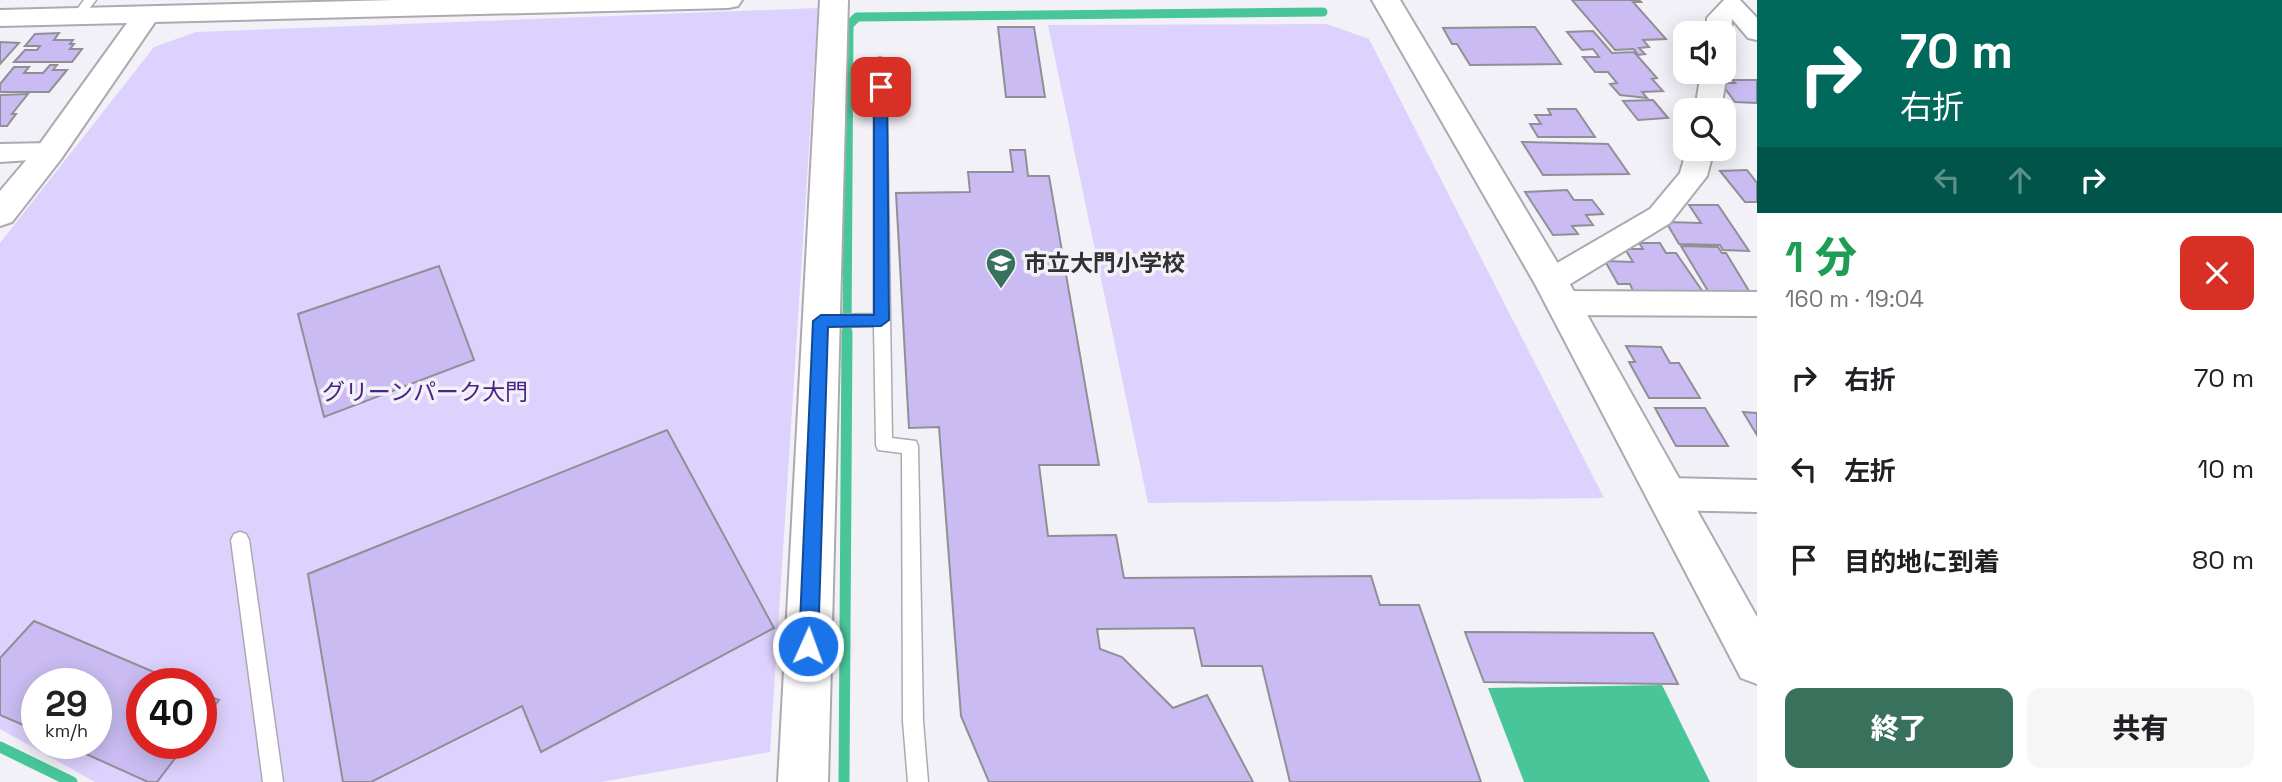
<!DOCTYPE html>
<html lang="ja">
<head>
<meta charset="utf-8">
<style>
  body { margin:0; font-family:"Space Grotesk","Noto Sans JP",sans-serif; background:#f6f6f6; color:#202124; height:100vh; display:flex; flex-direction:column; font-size:26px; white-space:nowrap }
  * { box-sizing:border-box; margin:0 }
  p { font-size:23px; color:#757577 }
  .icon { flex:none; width:38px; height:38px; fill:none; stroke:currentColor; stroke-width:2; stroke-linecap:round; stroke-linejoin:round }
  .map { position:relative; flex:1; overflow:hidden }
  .panel { display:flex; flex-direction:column; background:#fff; width:525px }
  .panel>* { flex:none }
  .hud { background:#00695c; color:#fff; overflow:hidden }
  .tools { position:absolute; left:1673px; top:21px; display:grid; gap:14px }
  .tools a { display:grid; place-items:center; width:63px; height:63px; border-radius:14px; background:#fff; box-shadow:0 4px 18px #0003; font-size:35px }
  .speed { position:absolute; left:21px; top:668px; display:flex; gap:14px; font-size:35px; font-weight:700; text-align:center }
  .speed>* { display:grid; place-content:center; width:91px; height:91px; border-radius:50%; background:#fff; box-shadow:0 4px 18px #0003; line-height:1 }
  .speed small { font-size:18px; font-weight:400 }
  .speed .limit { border:10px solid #d22; background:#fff; color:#111 }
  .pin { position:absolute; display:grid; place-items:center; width:60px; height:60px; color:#fff; margin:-30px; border-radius:14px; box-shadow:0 4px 10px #0006 }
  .me { position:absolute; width:77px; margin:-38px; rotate:2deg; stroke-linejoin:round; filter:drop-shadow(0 0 5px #0008) }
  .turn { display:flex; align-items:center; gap:24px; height:147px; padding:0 28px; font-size:32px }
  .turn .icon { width:91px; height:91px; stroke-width:2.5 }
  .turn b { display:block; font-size:49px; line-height:60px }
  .lanes { display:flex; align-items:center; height:66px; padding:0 28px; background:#0003; justify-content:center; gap:35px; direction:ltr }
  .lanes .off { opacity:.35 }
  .round { display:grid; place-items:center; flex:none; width:74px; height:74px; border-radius:14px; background:#f6f6f6 }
  .summary { display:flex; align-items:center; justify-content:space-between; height:119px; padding:0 28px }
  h1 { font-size:42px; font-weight:800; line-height:52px; color:#1e9e55 }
  .cta { display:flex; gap:14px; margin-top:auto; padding:14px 28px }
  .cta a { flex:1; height:80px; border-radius:14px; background:#38725c; color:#fff; font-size:28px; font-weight:800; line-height:80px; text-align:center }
  .cta a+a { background:#f6f6f6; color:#202124 }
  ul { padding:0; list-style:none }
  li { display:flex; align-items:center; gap:21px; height:91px; padding:0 28px }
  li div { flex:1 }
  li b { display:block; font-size:26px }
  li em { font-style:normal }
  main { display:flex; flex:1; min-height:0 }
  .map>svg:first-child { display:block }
  .green { fill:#ddd1fd; fill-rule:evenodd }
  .water { fill:#48c69a }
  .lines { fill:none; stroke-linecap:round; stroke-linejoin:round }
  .stream-far1 { stroke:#48c69a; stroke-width:9 }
  .stream { stroke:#48c69a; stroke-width:11 }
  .building { fill:#cabcf2; stroke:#908f95; stroke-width:2 }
  .service-casing { stroke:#acaab0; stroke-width:3 }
  .minor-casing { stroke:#acaab0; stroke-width:4 }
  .tertiary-casing { stroke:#acaab0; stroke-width:4 }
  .service { fill:#fff; fill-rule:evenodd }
  .minor { fill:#fff; fill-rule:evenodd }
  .tertiary { fill:#fff; fill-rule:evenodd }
  .route { fill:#1a73e8; stroke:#114b97; stroke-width:2 }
  .labels { text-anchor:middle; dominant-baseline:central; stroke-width:7; stroke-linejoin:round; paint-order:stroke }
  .poi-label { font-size:23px; font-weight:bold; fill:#313033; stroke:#f2f1f7; text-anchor:start }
  .park-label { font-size:23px; fill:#4c2288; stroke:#f2f1f7 }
</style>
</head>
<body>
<main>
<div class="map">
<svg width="1757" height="782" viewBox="0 0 1757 782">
  <rect width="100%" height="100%" fill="#f2f1f7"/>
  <path class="green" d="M818,8L770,752L601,782H95L0,729V243L154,47L196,32ZM37,684H96V744H37ZM142,684H201V744H142Z
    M1327,24L1369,39L1604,498L1148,503L1048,25Z"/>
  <path class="water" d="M1662,685L1710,782H1524L1488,688Z"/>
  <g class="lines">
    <path class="stream-far1" d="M847,334L849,25L857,17L1323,12"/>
    <path class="stream" d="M0,747L72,782
      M844,782L847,332"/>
  </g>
  <path class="building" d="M1572,0H1639L1641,2H1633L1666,39L1643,40L1649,47L1639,48L1645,54L1638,55L1634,49L1615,50Z
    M998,27H1034L1045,97H1006Z
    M1535,27L1561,64L1470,65L1457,44H1452L1443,28Z
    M1593,31L1612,53L1634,52L1657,78L1652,79L1663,91L1642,92L1647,98L1620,95L1610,84L1617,83L1608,72H1595L1583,57H1599L1593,49L1582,50L1567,32Z
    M59,33L54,40H73L70,44H74L70,49H82L72,62H14L25,50H37L40,46H25L35,34Z
    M0,42L19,43L0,64Z
    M50,65H57L53,70H67L49,92H0V84L14,67H29L24,73H43Z
    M1732,80H1757V103L1735,102L1721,83H1735Z
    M28,94L12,114H16L7,126H0V95Z
    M1653,100L1668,118L1638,120L1623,101Z
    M1548,109H1576L1595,137H1538L1530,124H1541L1535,115H1551Z
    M1522,142L1608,144L1629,174L1543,175Z
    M1010,150H1025L1028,176H1049L1099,465H1039L1048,536L1116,535L1124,578L1371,576L1380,605H1419L1481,782H1290L1262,666H1202L1194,628L1097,629L1100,649L1122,657L1173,708L1207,695L1253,782H989L961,716L939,427L909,428L896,193L970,192L968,172H1013Z
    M1747,170L1757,183V202H1745L1720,171Z
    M1567,190L1574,200H1592L1603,214L1586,215L1593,225L1572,226L1578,234L1553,235L1525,192Z
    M1689,205H1718L1749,251L1723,250L1720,245L1679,244L1666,222L1701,223Z
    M1639,243H1660L1666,253H1676L1703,292L1633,291L1630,284H1618L1605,261L1633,262L1625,249H1643Z
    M1681,246L1718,247L1722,253H1726L1749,291H1708Z
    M439,266L474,360L324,417L298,314Z
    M1626,346L1661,347L1670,363H1679L1700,398H1649L1629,362H1635Z
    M1655,408H1705L1728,446H1676Z
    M1743,412L1757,413V435Z
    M667,430L774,628L541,752L522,706L371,782H343L308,574Z
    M34,621L182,684H142V744H186L157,782H148L64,744H96V684H37V731L0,715V658Z
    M1465,632L1653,633L1678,684L1484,682Z
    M201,693L219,700L201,724Z"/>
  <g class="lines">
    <g class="service-casing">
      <path id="service" d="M84,0H96L81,19H73L71,17Z
        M880,57L886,61L892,438L916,441L918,446L923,721L928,782H908L903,721L902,453L878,450L876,445L874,326L821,327L814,321L821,315L874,314V61Z
        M240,532L246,534L249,540L283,782H263L231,540L234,534Z"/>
    </g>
    <g class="minor-casing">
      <path id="minor" d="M1724,0H1740L1757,18V40L1748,38L1732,19L1731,33L1728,38L1724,39V33H1707V18Z
        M1724,68L1727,72L1721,110H1695L1701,72H1724Z
        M50,143L60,146L64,152L60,158L0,162V144Z
        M1687,149H1714L1707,176L1670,223L1562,289L1551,292L1540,289L1536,281L1540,273L1650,209L1680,173Z
        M1562,291L1757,292V316L1562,315L1551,311L1546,303L1551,295Z
        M1667,478L1757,480V512L1667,510L1654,505L1649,494L1654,483Z"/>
    </g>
    <g class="tertiary-casing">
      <path id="tertiary" d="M394,0H742L738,6L728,8L155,22L61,159L12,222L0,226V191L39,145L127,23L0,26V10Z
        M820,0H848L828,782H778Z
        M1372,0H1400L1563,272L1757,617V684L1741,678L1535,284Z"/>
    </g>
    <use href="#service" class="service"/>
    <use href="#minor" class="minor"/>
    <use href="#tertiary" class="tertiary"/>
  </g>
  <path class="route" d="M881,83L887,87L889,320L881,326L828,327L818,646L815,653L808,656L801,653L799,646L813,321L821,315H874V87Z"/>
  <defs>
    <g id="school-pin" transform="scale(1.575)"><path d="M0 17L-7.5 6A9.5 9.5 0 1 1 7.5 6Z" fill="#38725c" stroke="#f2f1f7"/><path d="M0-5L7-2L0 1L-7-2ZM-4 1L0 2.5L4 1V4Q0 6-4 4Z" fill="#fff"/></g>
  </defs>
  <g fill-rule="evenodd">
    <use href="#school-pin" x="1001" y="263"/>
  </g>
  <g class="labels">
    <g class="poi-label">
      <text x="1024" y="263">市立大門小学校</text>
    </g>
    <g class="park-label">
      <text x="425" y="392">グリーンパーク大門</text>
    </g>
  </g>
</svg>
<div class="tools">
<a><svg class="icon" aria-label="sound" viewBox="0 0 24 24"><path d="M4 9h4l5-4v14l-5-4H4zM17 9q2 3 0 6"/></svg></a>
<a><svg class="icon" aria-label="search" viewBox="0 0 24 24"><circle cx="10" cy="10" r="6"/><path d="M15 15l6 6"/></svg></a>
</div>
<div class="speed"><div>29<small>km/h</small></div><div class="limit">40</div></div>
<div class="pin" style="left:881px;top:87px;background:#d93025"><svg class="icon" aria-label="arrive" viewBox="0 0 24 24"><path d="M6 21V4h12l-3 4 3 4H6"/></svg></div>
<svg class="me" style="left:808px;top:646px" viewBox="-20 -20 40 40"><circle r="17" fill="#1a73e8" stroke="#fff" stroke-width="3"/><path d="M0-11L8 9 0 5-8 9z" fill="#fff"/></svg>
</div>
<section class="panel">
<div class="hud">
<div class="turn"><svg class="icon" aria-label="right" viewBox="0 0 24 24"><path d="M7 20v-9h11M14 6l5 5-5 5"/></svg><div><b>70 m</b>右折</div></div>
<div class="lanes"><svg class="icon off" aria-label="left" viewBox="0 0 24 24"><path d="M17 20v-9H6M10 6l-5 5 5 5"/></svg><svg class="icon off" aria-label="ahead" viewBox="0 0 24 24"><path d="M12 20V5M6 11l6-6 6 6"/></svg><svg class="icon" aria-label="right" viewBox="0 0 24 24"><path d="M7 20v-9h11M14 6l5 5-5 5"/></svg></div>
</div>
<div class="summary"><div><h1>1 分</h1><p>160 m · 19:04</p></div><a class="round" style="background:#d93025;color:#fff"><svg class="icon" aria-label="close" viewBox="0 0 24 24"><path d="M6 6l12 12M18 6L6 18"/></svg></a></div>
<ul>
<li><svg class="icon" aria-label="right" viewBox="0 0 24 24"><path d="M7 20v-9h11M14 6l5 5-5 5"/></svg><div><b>右折</b></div><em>70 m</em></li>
<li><svg class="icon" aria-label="left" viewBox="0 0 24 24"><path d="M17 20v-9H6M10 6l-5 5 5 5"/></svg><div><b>左折</b></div><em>10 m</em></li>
<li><svg class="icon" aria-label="arrive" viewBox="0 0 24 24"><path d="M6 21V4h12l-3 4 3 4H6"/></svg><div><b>目的地に到着</b></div><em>80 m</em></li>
</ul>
<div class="cta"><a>終了</a><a>共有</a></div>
</section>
</main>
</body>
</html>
